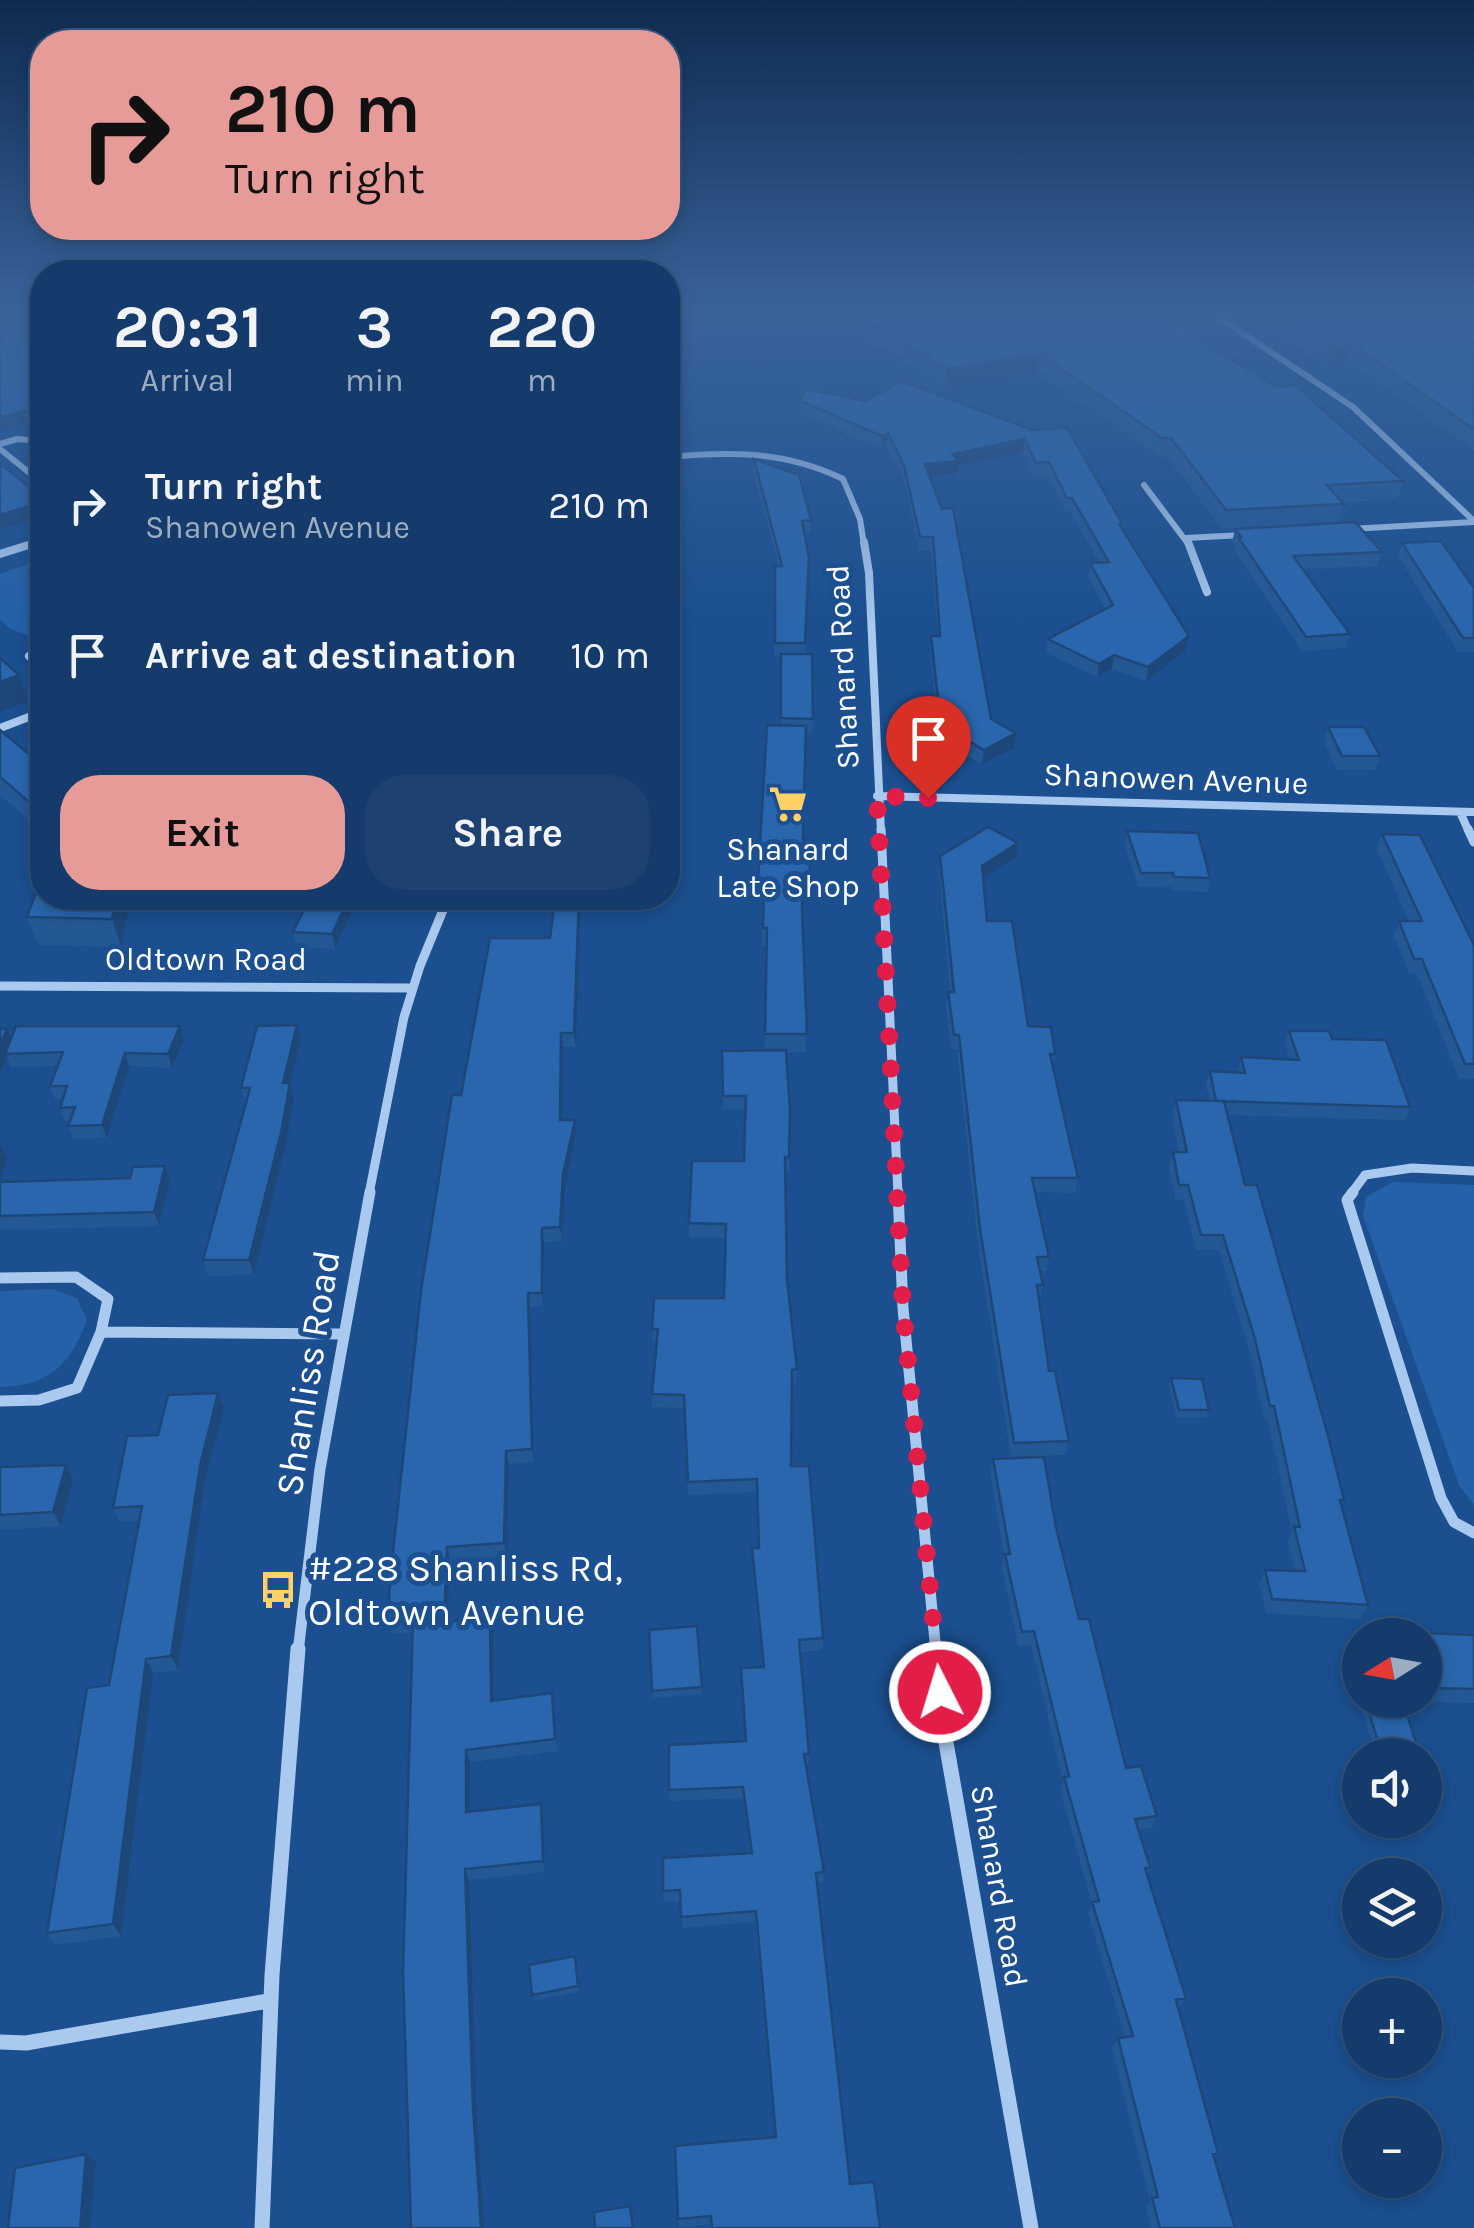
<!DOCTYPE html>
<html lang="en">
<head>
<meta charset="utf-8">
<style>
  body { margin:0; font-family:Karla,sans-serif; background:#1d4271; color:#f1f3f6; height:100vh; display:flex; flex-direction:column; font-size:38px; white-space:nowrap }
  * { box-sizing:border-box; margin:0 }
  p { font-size:32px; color:#9dadc1 }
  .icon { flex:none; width:55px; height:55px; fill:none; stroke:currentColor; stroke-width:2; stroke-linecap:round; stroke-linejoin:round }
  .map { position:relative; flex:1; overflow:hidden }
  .drawer { position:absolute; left:30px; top:260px; width:650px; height:650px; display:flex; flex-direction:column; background:#143b6b; border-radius:40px; box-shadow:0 5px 15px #0003,0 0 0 2px #33557e }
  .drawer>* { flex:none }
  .banner { position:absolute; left:30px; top:30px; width:650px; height:210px; border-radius:40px; box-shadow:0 5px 15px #0003,0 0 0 2px #33557e; background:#e69b98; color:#111; overflow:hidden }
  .needle { width:65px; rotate:259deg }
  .controls { position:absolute; left:1342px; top:1618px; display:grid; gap:20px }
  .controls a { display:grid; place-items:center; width:100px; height:100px; border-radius:50%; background:#143b6b; box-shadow:0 5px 15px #0003,0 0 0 2px #33557e; font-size:50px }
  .pin { position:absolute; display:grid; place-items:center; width:85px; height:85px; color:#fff; margin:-102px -42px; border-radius:50% 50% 50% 0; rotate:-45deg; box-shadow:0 0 10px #0007 }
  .pin .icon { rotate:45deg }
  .me { position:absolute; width:110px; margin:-55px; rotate:355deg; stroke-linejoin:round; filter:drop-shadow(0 0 8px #0008) }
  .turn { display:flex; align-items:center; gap:35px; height:210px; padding:0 30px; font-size:45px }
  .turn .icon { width:130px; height:130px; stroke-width:2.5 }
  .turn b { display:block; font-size:70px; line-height:85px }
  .eta { display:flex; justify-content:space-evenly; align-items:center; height:170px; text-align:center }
  .eta b { font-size:60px; font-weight:700; line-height:70px }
  .cta { display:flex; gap:20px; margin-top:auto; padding:20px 30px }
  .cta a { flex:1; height:115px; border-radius:40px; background:#e69b98; color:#111; font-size:40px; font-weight:700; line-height:115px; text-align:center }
  .cta a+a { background:#1d4271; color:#f1f3f6 }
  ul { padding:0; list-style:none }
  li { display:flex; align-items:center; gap:30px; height:150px; padding:0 30px }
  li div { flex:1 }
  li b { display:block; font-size:38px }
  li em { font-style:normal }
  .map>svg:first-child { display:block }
  .green { fill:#2461a8 }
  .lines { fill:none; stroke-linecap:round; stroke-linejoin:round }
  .minor-far4 { stroke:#a9c9ee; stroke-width:6 }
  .minor-far3 { stroke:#a9c9ee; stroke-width:8 }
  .minor-far2 { stroke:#a9c9ee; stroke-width:9 }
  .minor-far1 { stroke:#a9c9ee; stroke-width:11 }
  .minor { stroke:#a9c9ee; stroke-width:15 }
  .wall { fill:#245895 }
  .shaded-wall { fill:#1d4779 }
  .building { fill:#2a66ad; stroke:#1d4779; stroke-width:2.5 }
  .route { stroke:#e11d48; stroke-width:18; stroke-dasharray:0 32.4 }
  .labels { text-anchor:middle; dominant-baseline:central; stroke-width:10; stroke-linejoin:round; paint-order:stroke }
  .street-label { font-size:32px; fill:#fff; stroke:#1b4f8f }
  .poi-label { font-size:32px; fill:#fff; stroke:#1b4f8f }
  .near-street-label { font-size:38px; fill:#fff; stroke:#1b4f8f }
  .near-poi-label { font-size:38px; fill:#fff; stroke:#1b4f8f; text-anchor:start }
</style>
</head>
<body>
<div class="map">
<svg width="1474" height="2228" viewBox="0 0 1474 2228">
  <rect width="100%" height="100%" fill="#1b4f8f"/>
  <path class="green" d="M42,559V640L10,629L0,619V574Z
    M1393,1182L1474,1185V1505L1459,1485L1363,1216L1366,1197Z
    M53,1289L77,1298L87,1320C70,1365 50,1386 0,1387V1291Z"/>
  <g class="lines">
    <path class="minor-far4" d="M1217,316L1353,407L1474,521
      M0,444L17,439L42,441
      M0,449L42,483
      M668,457C730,451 786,451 843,479L860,519L864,545
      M1144,485L1189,545
      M1350,529L1474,522
      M1186,538L1243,535
      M30,545L42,541"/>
    <path class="minor-far3" d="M864,542L869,573L881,832
      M1188,542L1207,592
      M0,554L38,542
      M29,656L42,668
      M0,728L42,712
      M877,796L1474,812
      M1460,812L1469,832"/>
    <path class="minor-far2" d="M881,829L898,1194
      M1468,829L1474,842
      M0,986L412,988
      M369,1194L404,1017L420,966L448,898
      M1351,1194L1365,1175L1412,1168L1474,1171"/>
    <path class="minor-far1" d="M898,1192L903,1308L936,1652
      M1353,1192L1347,1200L1441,1498L1454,1522L1474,1533
      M0,1278L76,1277L108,1299L101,1332L77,1388L39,1400L0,1401
      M101,1332L340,1334
      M298,1652L320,1469L370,1192"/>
    <path class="minor" d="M936,1649L944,1731L1031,2228
      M0,2042L26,2043L268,2001
      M262,2228L272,1975L298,1649"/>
  </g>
  <path class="wall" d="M0,316H42V426L28,424L0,431L40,336L0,329Z
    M828,316H1160L1403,481L1397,499L1344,503L1339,523L1222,529L1167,456H1159L1038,372L946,387Z
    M1245,316H1474V450L1346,359L1329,363Z
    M801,401H866L1032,430L1122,523V528L1189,636L1186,650L1146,681L1112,669L1097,677L1046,653L1048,639L1105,609L1088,576L1090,563L1099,562L1070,511H1065L1047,475L1035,476L1023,452L957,466V474L930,476L991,719L1016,733L1014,748L982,764L940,740L930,650L931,636H938L931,550H919L904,479L887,446L881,449L801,413Z
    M754,459L811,520V534H804L809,557L805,654L813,719L812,733H806L803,840L810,875L809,893H803L806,1052L787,1053L790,1110L789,1171H786L787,1280L797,1369L796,1383H792L791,1466L823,1638L822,1650L800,1652L809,1754L808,1765H806L824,1872L823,1883H817L850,2184L712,2224L679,2227L678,2219L775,2137L755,1922L682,1928L681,1901L664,1902L663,1891L751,1853L743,1798L670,1801L669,1790L745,1741L741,1668L763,1667L752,1561V1548H758L757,1492L688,1495L685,1408L652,1407V1394L657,1342H653L652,1329L724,1298L726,1238L689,1237V1223L744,1161L745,1110L723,1109L722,1051L765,1050L766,946H762L763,898L758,897V880L781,726V657H774L775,566H779L753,472Z
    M1235,529L1382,552L1378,566L1302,569L1350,634L1346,648L1302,651L1235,551L1236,547L1232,542Z
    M1402,543L1474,588V652H1458L1398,556Z
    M1328,727L1380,756L1375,770H1337L1324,742Z
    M0,730L42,765V835V831L0,795Z
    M1127,831L1210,878L1207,892L1171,890L1170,886L1138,887L1125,844Z
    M1382,834L1474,945V1078L1459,1079L1417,974L1409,973L1394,936L1399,921H1409L1377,849Z
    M940,856L1016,857L983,878L987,921L1028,1026L1055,1054L1053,1066L1078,1178L1075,1193L1036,1192L1049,1257L1046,1271H1040L1043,1285L1040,1299L1049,1371L1069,1441L1065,1455L1011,1457L978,1244L957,1049H952L946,1007L948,992H950L939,870Z
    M131,898L121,947L38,945L27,917Z
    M310,898H358L335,949L297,947L293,932Z
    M555,898H581L576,1047H563L562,1120L576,1134L565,1188L562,1241L544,1242L543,1306L530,1307L534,1462L509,1464L507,1556L450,1560L448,1622L493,1630L494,1701L552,1693L557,1751L470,1762L469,1812L543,1815L545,1872L469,1880L477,2117L413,1632L392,1634L388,1621L461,1095L550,938Z
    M0,1029L11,1039L184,1040L172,1068L129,1066L107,1138L73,1139L68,1126L70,1121H65L60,1108L63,1099H55L50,1086L58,1066L11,1067L7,1057L0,1073Z
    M1289,1031L1332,1039L1410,1107L1405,1120L1228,1115L1245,1185L1344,1500L1342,1506L1368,1605L1360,1619L1266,1613L1259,1584L1265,1570L1295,1571L1288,1541L1292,1532L1268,1421H1265L1250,1354L1219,1250H1196L1184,1200H1175L1169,1167L1173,1152H1179L1172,1115L1176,1100L1210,1101L1206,1084L1210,1071L1238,1072L1241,1057L1290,1059L1285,1044Z
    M301,1040L290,1084L294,1098L286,1144L254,1275L208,1276L203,1260L245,1103L241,1088Z
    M0,1145L7,1158L0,1182L170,1180L159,1226L0,1230Z
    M1171,1378L1209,1410L1206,1418H1176L1169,1386Z
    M224,1408L205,1480L178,1670L153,1673L121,1936L56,1945L47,1933L109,1685L139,1521L120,1522L113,1508L158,1435Z
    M993,1459L1056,1528L1079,1619L1126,1768L1157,1816L1152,1828L1139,1830L1150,1867L1147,1874L1186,1998L1178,2009L1218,2153L1214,2158L1235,2228H1151L1146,2207L1150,2201L1112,2048L1118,2038L1125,2037L1088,1913L1092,1904L1060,1790L1063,1782L1031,1645L1018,1646L1002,1568L1004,1555L990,1474Z
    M66,1465L73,1479L61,1526L0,1530V1467Z
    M697,1626L702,1694L653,1698L649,1630Z
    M1401,1632L1474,1635V1703L1407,1701L1425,1700V1635H1400Z
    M1367,1706L1420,1755H1376L1363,1712Z
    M576,1962L579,1992L534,2000L532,1995Z"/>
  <path class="shaded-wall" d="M1350,343L1346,359L1329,363L1333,347Z
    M1040,354L1038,372L946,387L947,369Z
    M24,411L28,424L0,431V417Z
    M888,433L887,446L881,449L882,436Z
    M1024,439L1023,452L957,466V474L924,477L925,464L953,454Z
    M42,502V517L0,529V515Z
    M681,544L682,557L668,630V614Z
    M675,634V648L668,666V651Z
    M1189,636L1186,650L1146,681L1148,667Z
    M1114,655L1112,669L1097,677L1099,664Z
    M19,675L28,701L0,712V682Z
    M1016,733L1014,748L982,764L984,750Z
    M1018,843L1016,857L980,880L982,866Z
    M117,898H131L121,947L112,919Z
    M349,898H358L335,949L332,934Z
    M579,898H581L576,1047L574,1033Z
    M297,1025L301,1040L290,1084L294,1098L286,1144L254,1275L249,1260L283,1083Z
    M180,1026L184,1040L172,1068L168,1054Z
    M7,1029L13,1042L5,1054L7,1057L0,1073V1045Z
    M561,1033L563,1047L562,1134L560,1120Z
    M125,1053L129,1066L107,1138L102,1125Z
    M575,1120L576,1134L565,1188L562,1241L560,1227L563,1174Z
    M1,1145L7,1158L0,1183V1147Z
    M165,1166L170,1180L159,1226L154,1212Z
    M542,1228L544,1242L543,1306L542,1293Z
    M528,1293L530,1307L534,1462L532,1449Z
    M218,1393L224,1408L205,1480L178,1670L171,1656L200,1466Z
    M506,1451L509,1464L507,1556L504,1543Z
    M66,1465L73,1479L61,1526L53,1512Z
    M447,1547L450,1560L447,1635L444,1622Z
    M490,1617L493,1630L494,1713L491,1701Z
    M146,1659L153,1673L121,1936L113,1924Z
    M466,1750L470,1762L469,1824L466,1812Z
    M541,1804L543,1815L545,1872L543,1861Z
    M465,1869L469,1880L477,2117L484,2228H481L473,2108Z
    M86,2154L96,2163L90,2228H80Z"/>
  <path class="building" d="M0,316H42V327L41,324L0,318Z
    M857,316H1160L1277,387L1295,385L1403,481L1327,485L1344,504L1226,510L1171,438H1162L1040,354L947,369Z
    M1277,316H1474V429L1350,343L1333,347Z
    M0,331L38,338L42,334V413L24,411L0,417Z
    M901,381L1032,430L1067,428L1122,523L1119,524L1189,636L1148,667L1114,655L1099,664L1048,639L1113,605L1090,563L1109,562L1072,498H1067L1049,462L1036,463L1024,439L953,454L958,461L925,464L942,509L953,508L991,719L1016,733L984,750L941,725L931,636H940L933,537H920L904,466L888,433L882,436L801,401L805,389L866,401Z
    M754,459L799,475L811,520L802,521L809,557L805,643H775V566H782Z
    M0,464L42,497V502L0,515Z
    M668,491H675L681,544L668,614Z
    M1355,522L1382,552L1293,556L1350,634L1306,637L1238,537H1241L1235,529Z
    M1441,541L1474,588V638H1463L1402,543Z
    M668,633L675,634L668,651Z
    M781,654H812L813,719L781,718Z
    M0,658L19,675L0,682Z
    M767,725L806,726L803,840H809L810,875H803L802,908L807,1034H765L767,928H763L764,880H758Z
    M1328,727H1364L1380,756H1342Z
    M0,730L42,765V813L0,777Z
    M988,827L1018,843L982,866L987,921H1012L1028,1026L1051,1027L1055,1054H1050L1078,1178H1032L1049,1257H1037L1043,1285H1037L1049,1371H1055L1069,1441L1014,1443L980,1229L959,1035H954L948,992H954L940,856Z
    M1127,831L1198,833L1210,878L1174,877L1173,873H1141Z
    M1382,834L1420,835L1474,945V1064H1465L1422,959H1414L1399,921H1422Z
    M42,876V898H117L112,919L27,917Z
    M310,898H349L332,934L293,932Z
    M555,898H579L574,1033H561L560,1120H575L563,1174L560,1227L542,1228V1293H528L532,1449L506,1451L504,1543L447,1547L444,1622L490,1617L491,1701L552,1693L555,1739L466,1750V1812L541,1804L543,1861L465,1869L473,2108L481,2228H411L403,1972L413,1619L388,1621L390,1580L421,1291L452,1095H461L490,938H550Z
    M297,1025L283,1083H290L282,1128L249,1260H203L250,1088H241L257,1026Z
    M16,1026H180L168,1054L125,1053L102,1125L68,1126L75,1107L60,1108L67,1086H50L63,1052L5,1054Z
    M0,1029H7L0,1045Z
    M1289,1031H1329L1332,1039L1386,1040L1410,1107L1216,1101L1210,1071L1245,1073L1241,1057L1299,1060Z
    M786,1050L790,1110L789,1157H785L787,1280L797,1369L792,1370L791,1466H809L823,1638L799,1640L809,1754H804L824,1872L816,1873L850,2184L874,2182L880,2228H712L711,2216L678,2219L675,2146L776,2137L756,1911L681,1917L680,1890L663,1891V1858L752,1853L743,1787L669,1790V1745L746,1741L741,1668L764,1667L752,1548H759L757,1479L688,1482L684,1395L652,1394L658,1329H652L654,1298H724L726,1224L689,1223L692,1161H744L746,1096H723L722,1051Z
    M1176,1100L1224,1101L1245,1185H1257L1327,1432L1344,1500H1340L1368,1605L1272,1599L1265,1570L1305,1571L1294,1526L1300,1527L1274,1406H1270L1255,1339L1223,1235H1201L1188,1185H1179L1173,1152H1187Z
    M165,1166L154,1212L0,1216V1182L130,1178L133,1167Z
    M1171,1378L1202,1379L1209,1410H1179Z
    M218,1393L200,1466L171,1656L146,1659L113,1924L47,1933L87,1688L109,1685L142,1506L113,1508L127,1436L158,1435L168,1395Z
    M1044,1457L1056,1528L1079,1619H1089L1126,1768L1141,1766L1157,1816L1135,1819L1150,1867L1145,1868L1186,1998L1176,2000L1218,2153L1213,2154L1235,2228H1160L1152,2198L1158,2197L1118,2038L1133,2036L1092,1902L1099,1901L1064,1777L1069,1776L1034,1631L1022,1632L1005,1554H1010L993,1459Z
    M66,1465L53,1512L0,1515V1467Z
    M697,1626L702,1687L652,1691L649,1630Z
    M1401,1632L1474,1635V1689L1425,1688V1635H1402Z
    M1404,1705L1420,1755H1382L1367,1706Z
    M575,1956L578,1986L532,1995L529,1965Z
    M86,2154L80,2228H8L15,2168Z
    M630,2206L633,2228H595L594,2212Z"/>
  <linearGradient id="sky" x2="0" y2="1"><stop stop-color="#0f2b4f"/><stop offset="0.5" stop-color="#39639b"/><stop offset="1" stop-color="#39639b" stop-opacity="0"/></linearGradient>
  <rect width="1474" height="628" fill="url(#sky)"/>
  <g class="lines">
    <path class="route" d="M928,798L877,796L903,1308L940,1692"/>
  </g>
  <defs>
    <g id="supermarket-bare" transform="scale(3)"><path d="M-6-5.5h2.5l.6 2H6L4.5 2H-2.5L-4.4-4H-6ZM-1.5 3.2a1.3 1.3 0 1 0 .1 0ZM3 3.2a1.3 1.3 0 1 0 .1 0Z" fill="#ffd166" stroke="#1b4f8f" stroke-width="2.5" paint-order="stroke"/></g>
    <g id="bus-bare" transform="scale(3)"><path d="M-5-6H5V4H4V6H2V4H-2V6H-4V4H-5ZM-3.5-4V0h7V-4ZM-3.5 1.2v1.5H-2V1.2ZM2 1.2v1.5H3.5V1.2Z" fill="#ffd166" stroke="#1b4f8f" stroke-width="2.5" paint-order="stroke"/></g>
  </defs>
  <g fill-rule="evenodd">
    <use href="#supermarket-bare" x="788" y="804"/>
    <use href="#bus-bare" x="278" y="1590"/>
  </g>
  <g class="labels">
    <g class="street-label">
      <text transform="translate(843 667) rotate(-93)">Shanard Road</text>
      <text transform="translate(1176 779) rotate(2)">Shanowen Avenue</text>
      <text x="206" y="959">Oldtown Road</text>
      <text transform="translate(999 1886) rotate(80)">Shanard Road</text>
    </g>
    <g class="poi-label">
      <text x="788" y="849">Shanard<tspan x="788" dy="37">Late Shop</tspan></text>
    </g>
    <g class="near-street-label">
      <text transform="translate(308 1373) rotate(-81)">Shanliss Road</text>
    </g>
    <g class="near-poi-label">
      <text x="308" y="1568">#228 Shanliss Rd,<tspan x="308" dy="44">Oldtown Avenue</tspan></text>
    </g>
  </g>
</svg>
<div class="controls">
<a><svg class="needle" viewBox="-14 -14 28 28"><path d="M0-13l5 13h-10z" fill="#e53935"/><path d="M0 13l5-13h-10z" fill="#9dadc1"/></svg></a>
<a><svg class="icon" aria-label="sound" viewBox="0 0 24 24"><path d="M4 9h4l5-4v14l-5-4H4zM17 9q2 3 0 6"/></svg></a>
<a><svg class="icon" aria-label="layers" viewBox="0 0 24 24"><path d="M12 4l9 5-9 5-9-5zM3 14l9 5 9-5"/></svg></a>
<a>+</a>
<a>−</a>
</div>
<div class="pin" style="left:928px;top:798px;background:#d93025"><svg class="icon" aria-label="arrive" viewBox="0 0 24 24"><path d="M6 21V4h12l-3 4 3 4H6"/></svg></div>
<svg class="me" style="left:940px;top:1692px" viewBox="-20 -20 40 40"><circle r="17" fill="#e11d48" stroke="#fff" stroke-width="3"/><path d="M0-11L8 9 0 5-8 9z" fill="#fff"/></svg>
<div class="banner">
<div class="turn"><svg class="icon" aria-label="right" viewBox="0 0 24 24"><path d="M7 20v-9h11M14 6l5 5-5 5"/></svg><div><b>210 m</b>Turn right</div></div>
</div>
<section class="drawer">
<div class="eta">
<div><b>20:31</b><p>Arrival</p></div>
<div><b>3</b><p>min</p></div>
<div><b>220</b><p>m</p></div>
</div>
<ul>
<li><svg class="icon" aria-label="right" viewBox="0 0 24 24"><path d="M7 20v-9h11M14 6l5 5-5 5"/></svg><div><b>Turn right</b><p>Shanowen Avenue</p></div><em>210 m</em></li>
<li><svg class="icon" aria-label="arrive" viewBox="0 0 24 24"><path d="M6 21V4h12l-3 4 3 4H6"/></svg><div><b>Arrive at destination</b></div><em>10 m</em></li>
</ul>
<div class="cta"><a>Exit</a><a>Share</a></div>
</section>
</div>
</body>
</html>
